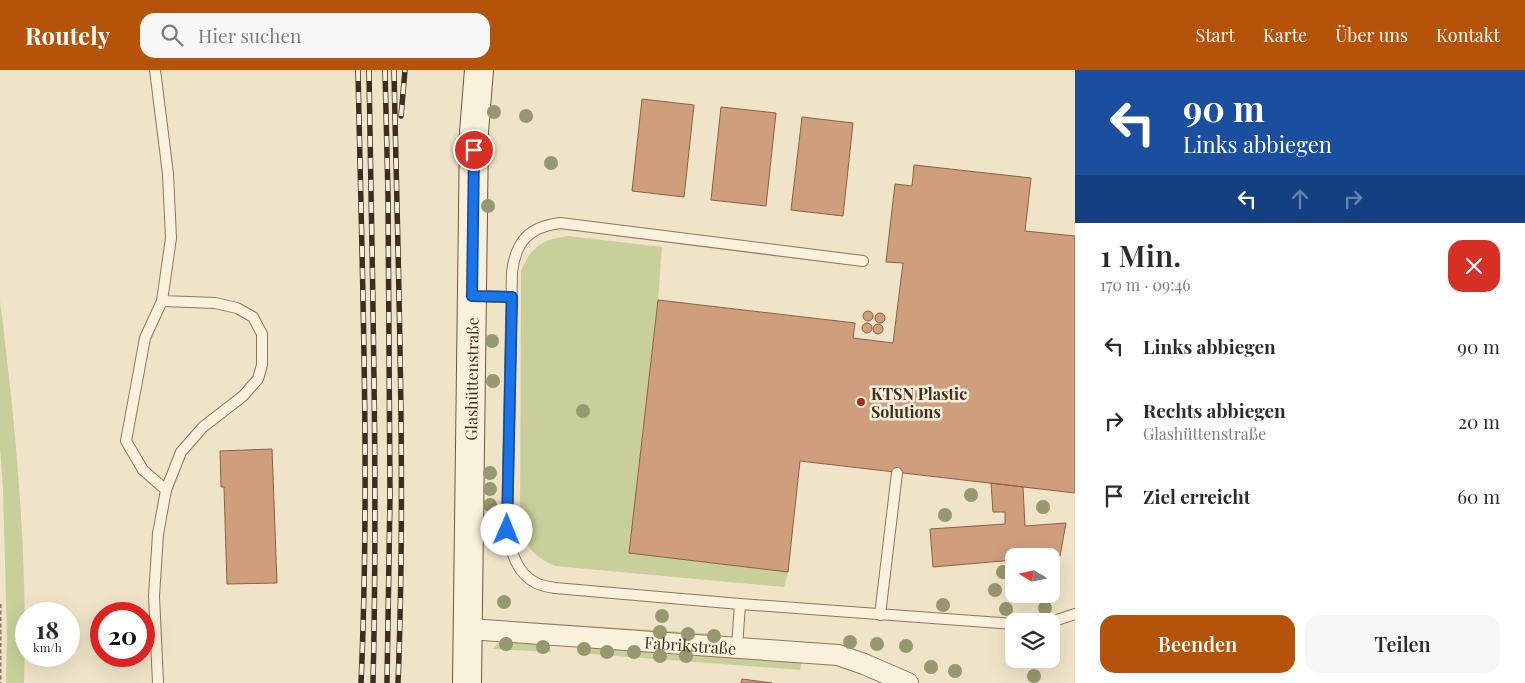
<!DOCTYPE html>
<html lang="de">
<head>
<meta charset="utf-8">
<style>
  body { margin:0; font-family:"Playfair Display",serif; background:#f7f7f7; color:#2b2b33; height:100vh; display:flex; flex-direction:column; font-size:19px; white-space:nowrap }
  * { box-sizing:border-box; margin:0 }
  p { font-size:16px; color:#7c7c81 }
  .icon { flex:none; width:28px; height:28px; fill:none; stroke:currentColor; stroke-width:2; stroke-linecap:round; stroke-linejoin:round }
  .map { position:relative; flex:1; overflow:hidden }
  .details { display:flex; flex-direction:column; background:#fff; width:450px }
  .details>* { flex:none }
  .guide { background:#1a4fa0; color:#fff; overflow:hidden }
  .needle { width:32px; rotate:279deg }
  .tools { position:absolute; left:1005px; top:478px; display:grid; gap:10px }
  .tools a { display:grid; place-items:center; width:55px; height:55px; border-radius:10px; background:#fff; box-shadow:0 5px 20px #0002; font-size:25px }
  .speed { position:absolute; left:15px; top:532px; display:flex; gap:10px; font-size:25px; font-weight:700; text-align:center }
  .speed>* { display:grid; place-content:center; width:65px; height:65px; border-radius:50%; background:#fff; box-shadow:0 5px 20px #0002; line-height:1 }
  .speed small { font-size:12px; font-weight:400 }
  .speed .limit { border:8px solid #d22; background:#fff; color:#111 }
  .pin { position:absolute; display:grid; place-items:center; width:42px; height:42px; color:#fff; margin:-21px; border:2px solid #fff; border-radius:50%; box-shadow:0 1px 5px #0007 }
  .me { position:absolute; width:55px; margin:-28px; rotate:1deg; stroke-linejoin:round; filter:drop-shadow(0 0 4px #0008) }
  .turn { display:flex; align-items:center; gap:18px; height:105px; padding:0 25px; font-size:22px }
  .turn .icon { width:65px; height:65px; stroke-width:2.5 }
  .turn b { display:block; font-size:35px; line-height:42px }
  .lanes { display:flex; align-items:center; height:48px; padding:0 25px; background:#0003; justify-content:center; gap:25px; direction:ltr }
  .lanes .off { opacity:.35 }
  .round { display:grid; place-items:center; flex:none; width:52px; height:52px; border-radius:15px; background:#f7f7f7 }
  .overview { display:flex; align-items:center; justify-content:space-between; height:85px; padding:0 25px }
  h1 { font-size:30px; font-weight:600; line-height:38px }
  .button { display:flex; gap:10px; margin-top:auto; padding:10px 25px }
  .button a { flex:1; height:58px; border-radius:15px; background:#b45309; color:#fff; font-size:20px; font-weight:600; line-height:58px; text-align:center }
  .button a+a { background:#f7f7f7; color:#2b2b33 }
  ul { padding:0; list-style:none }
  li { display:flex; align-items:center; gap:15px; height:75px; padding:0 25px }
  li div { flex:1 }
  li b { display:block; font-size:19px }
  li em { font-style:normal }
  header { display:flex; align-items:center; gap:30px; box-sizing:border-box; height:70px; padding:0 25px; background:#b45309; color:#fff }
  header strong { font-size:24px }
  nav { display:flex; gap:28px; margin-inline-start:auto; font-size:18px }
  .search { width:350px; height:45px; background:#f7f7f7; display:flex; align-items:center; gap:12px; box-sizing:border-box; padding:0 18px; border-radius:15px; color:#7c7c81; font-size:19px }
  main { display:flex; flex:1; min-height:0 }
  .map>svg:first-child { display:block }
  .green { fill:#c9cf9b }
  .building { fill:#cf9f7d; stroke:#8d5f41 }
  .lines { fill:none; stroke-linecap:round; stroke-linejoin:round }
  .lane-casing { stroke:#8d765c; stroke-width:12 }
  .street-casing { stroke:#8d765c; stroke-width:22 }
  .secondary-casing { stroke:#6f573f; stroke-width:30 }
  .path { stroke:#8d765c; stroke-width:3; stroke-dasharray:4 2.5; stroke-linecap:butt }
  .lane { stroke:#faf1dc; stroke-width:10 }
  .street { stroke:#faf1dc; stroke-width:20 }
  .secondary { stroke:#faf1dc; stroke-width:28 }
  .rail-casing { stroke:#3d2e20; stroke-width:5.5 }
  .rail { stroke:#f7eed8; stroke-width:4; stroke-dasharray:11; stroke-linecap:butt }
  .tree { fill:#96986f }
  .route-casing { stroke:#114b97; stroke-width:12 }
  .route { stroke:#1a73e8; stroke-width:9 }
  .poi-dot { fill:#9e2a2b; stroke:#f7eed8; stroke-width:2 }
  .labels { text-anchor:middle; dominant-baseline:central; stroke-width:5; stroke-linejoin:round; paint-order:stroke }
  .street-label { font-size:16px; fill:#3d2e20; stroke:#f7eed8 }
  .poi-label { font-size:16px; font-weight:bold; fill:#3d2e20; stroke:#f7eed8; text-anchor:start }
</style>
</head>
<body>
<header>
<strong>Routely</strong>
<div class="search"><svg class="icon" aria-label="search" viewBox="0 0 24 24"><circle cx="10" cy="10" r="6"/><path d="M15 15l6 6"/></svg>Hier suchen</div>
<nav><a>Start</a><a>Karte</a><a>Über uns</a><a>Kontakt</a></nav>
</header>
<main>
<div class="map">
<svg width="1075" height="613" viewBox="0 0 1075 613">
  <rect width="100%" height="100%" fill="#f0e4c8"/>
  <path class="green" d="M569,166L662,177L658,230L629,483L788,502L784,517L555,496C532,485 529,480 520,457L521,201C531,176 543,169 569,166Z
    M0,231C16,358 28,485 24,613H6L7,565L3,419L0,377Z
    M511,551L717,564V568L513,554Z
    M500,572L549,575L551,582L492,579Z
    M581,576L802,592L800,600L578,583Z"/>
  <path class="building" d="M642,29L694,35L684,127L632,121Z
    M721,37L776,43L766,136L711,130Z
    M802,47L853,53L843,146L791,140Z
    M914,95L1031,108L1025,161L1075,166V423L800,391L788,502L629,483L658,230L855,253L853,268L893,273L903,193L886,192L895,114L912,116Z
    M863 246a5 5 0 1 1 10 0a5 5 0 1 1-10 0Z
    M875 248a5 5 0 1 1 10 0a5 5 0 1 1-10 0Z
    M862 258a5 5 0 1 1 10 0a5 5 0 1 1-10 0Z
    M873 259a5 5 0 1 1 10 0a5 5 0 1 1-10 0Z
    M272,379L277,513L227,514L224,417H221L220,381Z
    M991,413L1023,417L1025,456L1066,453L1060,486H1014V490L933,497L930,459L1005,454V442H993Z
    M742,609L772,613H741Z"/>
  <g class="lines">
    <g class="lane-casing">
      <path id="lane" d="M155,0L168,104L171,168L162,231
        M863,191L560,153C529,157 516,171 512,202L507,460C511,481 516,503 536,513C542,516 549,517 555,518L740,534L1014,554
        M472,226L511,227
        M880,545L897,403
        M1051,552L1075,544
        M737,578L740,534
        M158,613L154,526L158,464L166,420L181,382L203,357L243,326L258,309L262,295V264L253,247L237,238L215,233L162,231L145,268L126,371L143,400L166,420"/>
    </g>
    <g class="street-casing">
      <g id="street">
        <path id="s1" d="M469,559L838,585L864,594L908,613"/>
      </g>
    </g>
    <g class="secondary-casing">
      <g id="secondary">
        <path id="s2" d="M467,613L474,62L479,0"/>
      </g>
    </g>
    <path class="path" d="M0,534V613"/>
    <use href="#lane" class="lane"/>
    <use href="#street" class="street"/>
    <use href="#secondary" class="secondary"/>
    <g class="rail-casing">
      <path id="rail" d="M358,0C362,204 370,409 361,613
        M369,0C372,204 378,409 373,613
        M385,0L388,125L390,426L387,613
        M394,0C398,204 406,409 398,613
        M401,46L405,0"/>
    </g>
    <use href="#rail" class="rail"/>
  </g>
  <g class="tree">
    <circle cx="494" cy="42" r="7"/>
    <circle cx="526" cy="46" r="7"/>
    <circle cx="551" cy="93" r="7"/>
    <circle cx="488" cy="136" r="7"/>
    <circle cx="492" cy="271" r="7"/>
    <circle cx="493" cy="311" r="7"/>
    <circle cx="583" cy="341" r="7"/>
    <circle cx="490" cy="403" r="7"/>
    <circle cx="490" cy="419" r="7"/>
    <circle cx="971" cy="425" r="7"/>
    <circle cx="490" cy="435" r="7"/>
    <circle cx="1043" cy="437" r="7"/>
    <circle cx="945" cy="445" r="7"/>
    <circle cx="491" cy="467" r="7"/>
    <circle cx="1003" cy="502" r="7"/>
    <circle cx="995" cy="520" r="7"/>
    <circle cx="504" cy="532" r="7"/>
    <circle cx="943" cy="535" r="7"/>
    <circle cx="1045" cy="538" r="7"/>
    <circle cx="1006" cy="539" r="7"/>
    <circle cx="662" cy="546" r="7"/>
    <circle cx="660" cy="562" r="7"/>
    <circle cx="688" cy="564" r="7"/>
    <circle cx="714" cy="566" r="7"/>
    <circle cx="850" cy="572" r="7"/>
    <circle cx="506" cy="574" r="7"/>
    <circle cx="877" cy="574" r="7"/>
    <circle cx="906" cy="576" r="7"/>
    <circle cx="543" cy="577" r="7"/>
    <circle cx="584" cy="579" r="7"/>
    <circle cx="607" cy="582" r="7"/>
    <circle cx="634" cy="582" r="7"/>
    <circle cx="660" cy="586" r="7"/>
    <circle cx="686" cy="586" r="7"/>
    <circle cx="931" cy="597" r="7"/>
    <circle cx="955" cy="601" r="7"/>
    <circle cx="1034" cy="606" r="7"/>
  </g>
  <g class="lines">
    <g class="route-casing">
      <path id="route" d="M474,80L472,226L512,227L507,460"/>
    </g>
    <use href="#route" class="route"/>
  </g>
  <circle class="poi-dot" cx="861" cy="332" r="5"/>
  <g class="labels">
    <g class="street-label">
      <text stroke="none"><textPath href="#s2" startOffset="304">Glashüttenstraße</textPath></text>
      <text stroke="none"><textPath href="#s1" startOffset="222">Fabrikstraße</textPath></text>
    </g>
    <g class="poi-label">
      <text x="871" y="323">KTSN Plastic<tspan x="871" dy="18">Solutions</tspan></text>
    </g>
  </g>
</svg>
<div class="tools">
<a><svg class="needle" viewBox="-14 -14 28 28"><path d="M0-13l5 13h-10z" fill="#e53935"/><path d="M0 13l5-13h-10z" fill="#7c7c81"/></svg></a>
<a><svg class="icon" aria-label="layers" viewBox="0 0 24 24"><path d="M12 4l9 5-9 5-9-5zM3 14l9 5 9-5"/></svg></a>
</div>
<div class="speed"><div>18<small>km/h</small></div><div class="limit">20</div></div>
<div class="pin" style="left:474px;top:80px;background:#d93025"><svg class="icon" aria-label="arrive" viewBox="0 0 24 24"><path d="M6 21V4h12l-3 4 3 4H6"/></svg></div>
<svg class="me" style="left:507px;top:460px" viewBox="-20 -20 40 40"><circle r="19" fill="#fff"/><path d="M0-13L10 11 0 6-10 11z" fill="#1a73e8"/></svg>
</div>
<section class="details">
<div class="guide">
<div class="turn"><svg class="icon" aria-label="left" viewBox="0 0 24 24"><path d="M17 20v-9H6M10 6l-5 5 5 5"/></svg><div><b>90 m</b>Links abbiegen</div></div>
<div class="lanes"><svg class="icon" aria-label="left" viewBox="0 0 24 24"><path d="M17 20v-9H6M10 6l-5 5 5 5"/></svg><svg class="icon off" aria-label="ahead" viewBox="0 0 24 24"><path d="M12 20V5M6 11l6-6 6 6"/></svg><svg class="icon off" aria-label="right" viewBox="0 0 24 24"><path d="M7 20v-9h11M14 6l5 5-5 5"/></svg></div>
</div>
<div class="overview"><div><h1>1 Min.</h1><p>170 m · 09:46</p></div><a class="round" style="background:#d93025;color:#fff"><svg class="icon" aria-label="close" viewBox="0 0 24 24"><path d="M6 6l12 12M18 6L6 18"/></svg></a></div>
<ul>
<li><svg class="icon" aria-label="left" viewBox="0 0 24 24"><path d="M17 20v-9H6M10 6l-5 5 5 5"/></svg><div><b>Links abbiegen</b></div><em>90 m</em></li>
<li><svg class="icon" aria-label="right" viewBox="0 0 24 24"><path d="M7 20v-9h11M14 6l5 5-5 5"/></svg><div><b>Rechts abbiegen</b><p>Glashüttenstraße</p></div><em>20 m</em></li>
<li><svg class="icon" aria-label="arrive" viewBox="0 0 24 24"><path d="M6 21V4h12l-3 4 3 4H6"/></svg><div><b>Ziel erreicht</b></div><em>60 m</em></li>
</ul>
<div class="button"><a>Beenden</a><a>Teilen</a></div>
</section>
</main>
</body>
</html>
